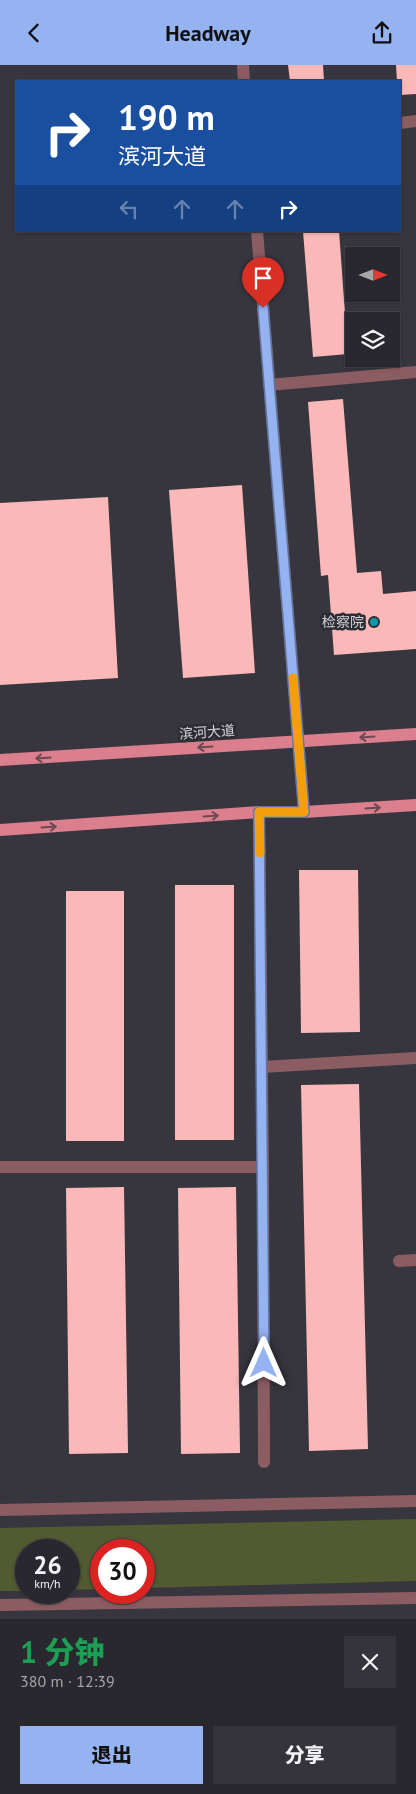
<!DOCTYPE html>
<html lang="zh">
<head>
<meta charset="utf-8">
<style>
  body { margin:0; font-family:"PT Sans","Noto Sans SC",sans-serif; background:#35343a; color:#f1f3f6; height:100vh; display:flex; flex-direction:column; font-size:19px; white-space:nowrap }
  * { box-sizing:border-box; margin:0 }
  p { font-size:16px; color:#a5a6aa }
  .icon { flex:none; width:28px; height:28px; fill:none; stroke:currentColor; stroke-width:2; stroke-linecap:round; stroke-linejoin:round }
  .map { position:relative; height:1554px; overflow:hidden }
  .panel { display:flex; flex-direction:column; background:#29282e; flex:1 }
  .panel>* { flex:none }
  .top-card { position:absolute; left:15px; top:15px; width:386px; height:152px; border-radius:0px; box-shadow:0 1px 4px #0004,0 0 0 1px #45444a; background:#1a4fa0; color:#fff; overflow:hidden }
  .needle { width:32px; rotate:90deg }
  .fabs { position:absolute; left:345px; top:182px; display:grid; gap:10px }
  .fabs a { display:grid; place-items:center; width:55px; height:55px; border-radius:0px; background:#29282e; box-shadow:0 1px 4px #0004,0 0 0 1px #45444a; font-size:25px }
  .speed { position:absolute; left:15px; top:1474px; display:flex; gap:10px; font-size:25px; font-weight:700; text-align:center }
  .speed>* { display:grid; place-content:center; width:65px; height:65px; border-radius:50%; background:#29282e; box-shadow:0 1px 4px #0004,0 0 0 1px #45444a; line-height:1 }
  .speed small { font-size:12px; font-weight:400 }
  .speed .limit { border:8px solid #d22; background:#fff; color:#111 }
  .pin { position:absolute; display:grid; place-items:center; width:42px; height:42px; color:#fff; margin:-51px -21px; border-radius:50% 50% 50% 0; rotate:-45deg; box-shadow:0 0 5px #0007 }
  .pin .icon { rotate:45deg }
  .me { position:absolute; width:55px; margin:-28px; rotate:0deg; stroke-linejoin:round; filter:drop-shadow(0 0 4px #0008) }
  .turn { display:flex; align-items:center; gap:18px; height:105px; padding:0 20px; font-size:22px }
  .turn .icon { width:65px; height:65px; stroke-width:2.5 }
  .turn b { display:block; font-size:35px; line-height:42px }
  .lanes { display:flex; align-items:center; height:48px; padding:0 20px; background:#0003; justify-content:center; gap:25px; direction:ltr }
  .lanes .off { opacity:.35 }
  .round { display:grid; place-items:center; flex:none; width:52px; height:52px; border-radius:0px; background:#35343a }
  .headline { display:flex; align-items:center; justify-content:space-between; height:85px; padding:0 20px }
  h1 { font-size:30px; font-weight:800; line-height:38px; color:#1e9e55 }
  .primary-button { display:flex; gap:10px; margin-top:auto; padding:10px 20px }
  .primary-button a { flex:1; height:58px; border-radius:0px; background:#95b2f1; color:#111; font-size:20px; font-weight:800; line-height:58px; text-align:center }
  .primary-button a+a { background:#35343a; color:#f1f3f6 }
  header { display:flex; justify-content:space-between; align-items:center; height:65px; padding:0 20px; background:#95b2f1; color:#111; font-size:22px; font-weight:800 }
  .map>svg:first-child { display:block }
  .green { fill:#515a30 }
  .building { fill:#fab9b8 }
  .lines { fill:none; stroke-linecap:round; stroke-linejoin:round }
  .minor { stroke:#8b5d63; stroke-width:12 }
  .major { stroke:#db7f8e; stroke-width:12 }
  .oneway { stroke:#6a4953 }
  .route-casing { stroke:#61749d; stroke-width:12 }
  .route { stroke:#95b2f1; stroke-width:9 }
  .slow { stroke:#f59e0b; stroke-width:9 }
  .culture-dot { fill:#0f9aa8; stroke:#2d2c33; stroke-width:2 }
  .labels { text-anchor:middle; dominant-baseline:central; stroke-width:5; stroke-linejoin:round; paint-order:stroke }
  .poi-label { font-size:14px; fill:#d6d6db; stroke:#2d2c33; text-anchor:end }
  .street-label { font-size:14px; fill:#d6d6db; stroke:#2d2c33 }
</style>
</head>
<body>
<header><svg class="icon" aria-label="back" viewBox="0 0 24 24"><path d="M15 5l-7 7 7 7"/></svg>Headway<svg class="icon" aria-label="share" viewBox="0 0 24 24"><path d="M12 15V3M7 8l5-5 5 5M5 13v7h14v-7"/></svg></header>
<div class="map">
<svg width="416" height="1554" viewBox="0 0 416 1554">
  <rect width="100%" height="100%" fill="#37363e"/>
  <path class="green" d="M416,1454V1516L144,1523V1485H101V1524L69,1525V1485H26V1526H0V1463Z"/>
  <path class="building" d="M288,0H323L324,16H290Z
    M396,0H416V29L400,30V16H397Z
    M303,166H339L348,289L313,292Z
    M343,334L357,508L381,506L383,529L416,526V584L334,590L328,510L321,511L308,337Z
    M242,420L255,608L183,613L169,425Z
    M108,432L118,613L0,620V438Z
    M299,805H358L360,967L301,968Z
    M175,820H234V1075H175Z
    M66,826H124V1076H66Z
    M359,1019L368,1384L309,1386L301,1020Z
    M124,1122L128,1388L69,1389L66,1123Z
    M236,1122L240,1388L181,1389L178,1123Z"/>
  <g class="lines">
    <path class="minor" d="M243,0L244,16
      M400,58L416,56
      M257,166L304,747
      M269,320L416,307
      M262,1002L416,993
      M0,1102H263L259,747
      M263,1102L264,1397
      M399,1196L416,1195
      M0,1445L416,1436
      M0,1540L416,1533"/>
    <path class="major" d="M0,695L416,669
      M0,765L259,747H304L416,740"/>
  </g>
  <defs><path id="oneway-shaft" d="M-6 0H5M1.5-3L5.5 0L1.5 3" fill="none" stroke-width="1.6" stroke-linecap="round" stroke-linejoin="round" transform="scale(1.25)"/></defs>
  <g class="oneway">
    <use href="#oneway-shaft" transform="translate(367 672) rotate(176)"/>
    <use href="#oneway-shaft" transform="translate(205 682) rotate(176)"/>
    <use href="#oneway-shaft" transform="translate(43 693) rotate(176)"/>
    <use href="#oneway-shaft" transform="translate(373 743) rotate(-4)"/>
    <use href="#oneway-shaft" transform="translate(211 751) rotate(-4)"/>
    <use href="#oneway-shaft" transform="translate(49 762) rotate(-4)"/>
  </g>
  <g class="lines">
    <g class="route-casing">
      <path id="route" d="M263,243L304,747H259L264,1298"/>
    </g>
    <use href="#route" class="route"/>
    <path class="slow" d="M260,788L259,747H304L293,613"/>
  </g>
  <circle class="culture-dot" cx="374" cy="557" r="5"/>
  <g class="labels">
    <g class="poi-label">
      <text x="364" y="557">检察院</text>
    </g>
    <g class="street-label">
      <text transform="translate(207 667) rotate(-4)">滨河大道</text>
    </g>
  </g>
</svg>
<div class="fabs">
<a><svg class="needle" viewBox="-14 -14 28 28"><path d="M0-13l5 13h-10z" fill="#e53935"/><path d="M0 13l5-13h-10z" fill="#a5a6aa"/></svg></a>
<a><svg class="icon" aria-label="layers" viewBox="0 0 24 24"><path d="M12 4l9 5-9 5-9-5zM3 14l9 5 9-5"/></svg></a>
</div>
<div class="speed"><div>26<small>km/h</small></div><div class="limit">30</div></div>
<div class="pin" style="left:263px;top:243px;background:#d93025"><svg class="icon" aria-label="arrive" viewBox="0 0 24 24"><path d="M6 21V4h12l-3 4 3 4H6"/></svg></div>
<svg class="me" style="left:264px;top:1298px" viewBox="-20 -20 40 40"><path d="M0-17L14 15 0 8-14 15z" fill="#95b2f1" stroke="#fff" stroke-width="4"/></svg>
<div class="top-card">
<div class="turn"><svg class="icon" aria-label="right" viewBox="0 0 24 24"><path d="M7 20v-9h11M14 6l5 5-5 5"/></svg><div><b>190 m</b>滨河大道</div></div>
<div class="lanes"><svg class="icon off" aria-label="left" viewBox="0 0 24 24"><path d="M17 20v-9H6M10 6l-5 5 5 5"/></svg><svg class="icon off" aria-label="ahead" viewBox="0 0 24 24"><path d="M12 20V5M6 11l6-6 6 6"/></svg><svg class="icon off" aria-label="ahead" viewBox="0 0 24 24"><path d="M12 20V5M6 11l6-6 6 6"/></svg><svg class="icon" aria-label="right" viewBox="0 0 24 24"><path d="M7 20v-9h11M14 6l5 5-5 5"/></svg></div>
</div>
</div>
<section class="panel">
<div class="headline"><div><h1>1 分钟</h1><p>380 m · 12:39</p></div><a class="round"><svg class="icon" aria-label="close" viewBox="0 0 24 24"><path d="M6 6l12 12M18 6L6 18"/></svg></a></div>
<div class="primary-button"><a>退出</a><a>分享</a></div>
</section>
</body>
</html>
